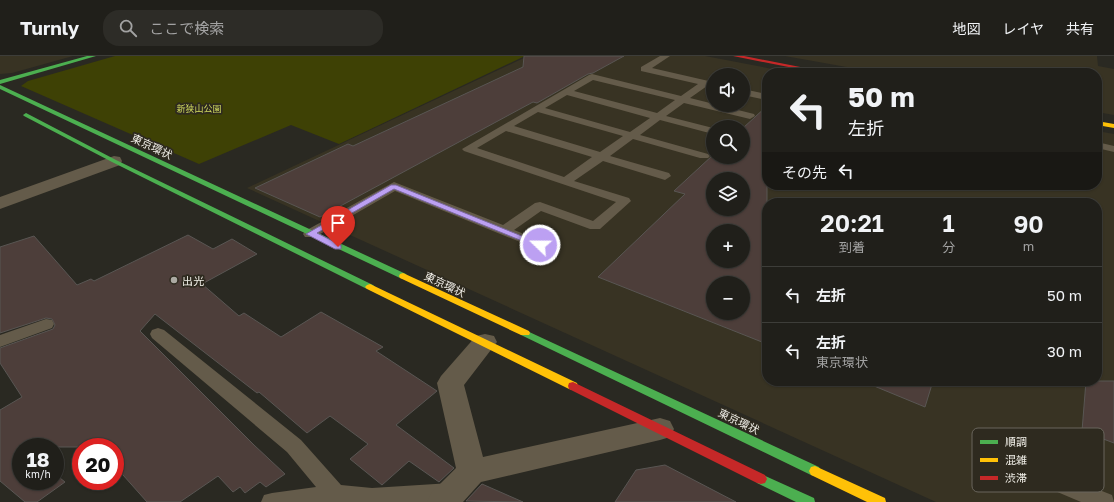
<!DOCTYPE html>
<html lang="ja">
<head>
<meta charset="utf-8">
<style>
  body { margin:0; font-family:"Golos Text","Noto Sans JP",sans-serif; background:#2d2c27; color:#f1f3f6; height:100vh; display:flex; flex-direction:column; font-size:15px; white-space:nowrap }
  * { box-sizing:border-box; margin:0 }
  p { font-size:13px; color:#a2a2a2 }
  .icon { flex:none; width:22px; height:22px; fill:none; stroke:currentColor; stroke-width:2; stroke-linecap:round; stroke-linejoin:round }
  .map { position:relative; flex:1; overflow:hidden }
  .side { position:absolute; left:762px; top:142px; width:340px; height:188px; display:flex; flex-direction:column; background:#201f1a; border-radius:16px; box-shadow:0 1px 3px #0004,0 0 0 1px #3d3d39 }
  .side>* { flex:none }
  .top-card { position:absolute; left:762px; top:12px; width:340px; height:122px; border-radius:16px; box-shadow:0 1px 3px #0004,0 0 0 1px #3d3d39; background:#201f1a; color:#f1f3f6; overflow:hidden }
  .tools { position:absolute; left:706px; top:12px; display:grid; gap:8px }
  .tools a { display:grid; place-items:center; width:44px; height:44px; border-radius:50%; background:#201f1a; box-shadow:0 1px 3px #0004,0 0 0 1px #3d3d39; font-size:20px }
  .speed { position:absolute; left:12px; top:382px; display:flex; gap:8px; font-size:20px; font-weight:700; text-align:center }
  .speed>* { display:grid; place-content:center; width:52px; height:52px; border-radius:50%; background:#201f1a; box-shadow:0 1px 3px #0004,0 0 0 1px #3d3d39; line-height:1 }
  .speed small { font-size:10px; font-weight:400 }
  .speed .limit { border:6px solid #d22; background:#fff; color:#111 }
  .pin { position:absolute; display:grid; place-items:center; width:34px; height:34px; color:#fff; margin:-41px -17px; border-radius:50% 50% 50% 0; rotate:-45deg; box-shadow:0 0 4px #0007 }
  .pin .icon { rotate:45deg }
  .me { position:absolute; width:44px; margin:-22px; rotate:292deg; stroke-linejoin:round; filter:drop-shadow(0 0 3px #0008) }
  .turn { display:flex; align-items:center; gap:14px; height:84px; padding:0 20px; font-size:18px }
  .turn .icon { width:52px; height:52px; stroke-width:2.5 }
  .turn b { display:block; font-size:28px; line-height:34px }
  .then { display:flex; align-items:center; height:38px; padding:0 20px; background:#0003; gap:8px; font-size:15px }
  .eta { display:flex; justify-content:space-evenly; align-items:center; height:68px; text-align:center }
  .eta b { font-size:24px; font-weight:600; line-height:28px }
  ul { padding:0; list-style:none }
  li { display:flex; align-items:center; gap:12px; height:56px; padding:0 20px; border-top:1px solid #3d3d39 }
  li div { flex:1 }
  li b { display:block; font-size:15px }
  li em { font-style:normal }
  header { display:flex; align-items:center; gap:24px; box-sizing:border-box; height:56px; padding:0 20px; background:#201f1a; border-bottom:1px solid #3d3d39 }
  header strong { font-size:19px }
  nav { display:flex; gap:22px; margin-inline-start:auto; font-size:14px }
  .search { width:280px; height:36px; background:#2d2c27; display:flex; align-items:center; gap:10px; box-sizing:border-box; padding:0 14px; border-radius:16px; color:#a2a2a2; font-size:15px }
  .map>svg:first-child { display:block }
  .built { fill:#383323; fill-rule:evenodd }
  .green { fill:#3e4105 }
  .building { fill:#4d3e3a; stroke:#595653; fill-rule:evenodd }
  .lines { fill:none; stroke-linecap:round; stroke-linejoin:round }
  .lane { fill:#645b4a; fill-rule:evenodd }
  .street { fill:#645b4a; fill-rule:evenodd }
  .fast { fill:#4caf50; fill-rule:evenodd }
  .slow { fill:#ffc107; fill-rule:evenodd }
  .jam { fill:#c62828; fill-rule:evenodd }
  .route { fill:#bca0f2; stroke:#7a689d }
  .poi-dot { fill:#acaaa3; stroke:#2e2a1f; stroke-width:1.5 }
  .labels { text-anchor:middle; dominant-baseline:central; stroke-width:3.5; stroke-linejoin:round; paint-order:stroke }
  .far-park-label { font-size:9px; fill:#d0d95f; stroke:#2e2a1f }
  .street-label { font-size:11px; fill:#f2f0e9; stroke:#2e2a1f }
  .poi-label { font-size:11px; fill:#f2f0e9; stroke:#2e2a1f; text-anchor:start }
  .key { fill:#2e2a1f; stroke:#69655c; stroke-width:1 }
  .key-label { font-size:11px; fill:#f2f0e9 }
</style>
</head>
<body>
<header>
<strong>Turnly</strong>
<div class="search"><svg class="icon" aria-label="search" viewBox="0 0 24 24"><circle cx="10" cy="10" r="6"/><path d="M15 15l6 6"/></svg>ここで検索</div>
<nav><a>地図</a><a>レイヤ</a><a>共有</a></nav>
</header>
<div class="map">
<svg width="1114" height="446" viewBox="0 0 1114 446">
  <rect width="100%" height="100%" fill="#2a2922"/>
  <path class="built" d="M0,0H73L12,17L0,18Z
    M528,0H705L794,17H767V129H1097V75L1114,78V446H936L247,132ZM713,19H743V49H713ZM713,71H743V101H713ZM713,123H743V153H713ZM767,147H1097V325H767ZM713,175H743V205H713ZM713,227H743V257H713Z
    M785,0H1097L1098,10L1114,13V59L1097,56V17H880Z"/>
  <path class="green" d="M115,0H525L339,88L291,69L199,108L21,30L28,25Z"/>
  <path class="building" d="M524,0H624L593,17L588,18L537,47L533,46L320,161L255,132L348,88L353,90L523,11Z
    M767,50V288L598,221L685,138L674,135L713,99V101H743V72ZM713,123H743V153H713ZM713,175H743V205H713ZM713,227H743V257H713Z
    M188,179L213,193L232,183L257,198L202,228L239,260L244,257L281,281L321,256L383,291L376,295L437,335L396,369L454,412L439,426L409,405L382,429L350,403L368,388L330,360L307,377L259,336L257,337L155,258L140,275L254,389L285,418L266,431L260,426L245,437L240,431L233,436L218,420L180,446H147L115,410V391H20L21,425H55V418L65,426L37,446H25L0,425V354L22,341L0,307V292L53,273L55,269L52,263L46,262L0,277V191L34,180L77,229L91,223L94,225Z
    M862,325H933L925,351Z
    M1086,325H1114V387L1082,375Z
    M665,409L736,446H615L636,414Z
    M482,428L523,446L466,445Z"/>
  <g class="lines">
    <path class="lane" d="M660,0H670L652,12L713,26V32L707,30L690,42L754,58L755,60L750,63L684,47L666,60L713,72V78L660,64L640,79L708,98L710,100L708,102H700L633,83L610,100L669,117L671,120L665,124L603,105L574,125L629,142L631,145L600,173H590L541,155L514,174L557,191L559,194L557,197H547L395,135L315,181H305L303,178L305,175L394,126L503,169L535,147L540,146L593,165L616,146L464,95L462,93L589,19L592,18L681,40L698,28L641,15V11ZM593,24L675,44L657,57L574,35ZM567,39L650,62L630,76L545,52ZM538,56L623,80L600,96L514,70ZM506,75L592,101L564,121L477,92Z
      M743,33L767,38V44L743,39Z
      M1097,86L1114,90V96L1097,92Z
      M46,263L52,264L54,268L52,272L0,291V279Z
      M158,272L164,274L301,384L341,429L372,432L451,427L459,430L462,436L459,442L451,445L437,446H261L264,439L272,437L316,431L287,396L152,282L150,278L152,274Z
      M1029,406L1112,439L1114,446H1081L1022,421L1019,415L1022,409Z"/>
    <path class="street" d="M114,100L120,101L122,105L120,109L0,153V141Z
      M485,278L494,280L497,286L464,329L483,401L660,362L670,365L674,373L670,381L660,384L481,426L463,446H427L432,436L456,412L437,327L441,320L476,280Z"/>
    <path class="fast" d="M87,0H96L0,28V24Z
      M0,29L406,218L407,220L403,223L400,222L0,33Z
      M26,57L116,104L373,229L375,231L373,233H367L112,106L24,60L23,59Z
      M525,274L819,411L821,415L819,419L815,420L811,419L521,279L520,277L521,275Z
      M761,418L814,442L815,446H796L757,427L755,423L757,419Z"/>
    <path class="slow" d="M1097,65L1114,68V72L1097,69Z
      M403,217L529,275L530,277L529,279H521L400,222L399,220L400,218Z
      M370,228L577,327L578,330L577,333L573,334L569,333L367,233L365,231L367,229Z
      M815,410L885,442L886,446H867L811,419L809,415L811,411Z"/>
    <path class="jam" d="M733,0H744L831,17H819Z
      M573,326L765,419L767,423L765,427L761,428L757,427L569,333L568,330L569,327Z"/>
  </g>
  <path class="route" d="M391,129H396L544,189L543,191H537L394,133L317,177L341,189V193H335L306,178Z"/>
  <circle class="poi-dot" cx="174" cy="224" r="4"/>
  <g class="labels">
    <g class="far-park-label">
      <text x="199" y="52">新狭山公園</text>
    </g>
    <g class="street-label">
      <text transform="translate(152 90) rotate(25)">東京環状</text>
      <text transform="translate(445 228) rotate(25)">東京環状</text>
      <text transform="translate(739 365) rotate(26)">東京環状</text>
    </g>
    <g class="poi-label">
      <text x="182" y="224">出光</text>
    </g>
  </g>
  <rect x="972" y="372" width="132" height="64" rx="6" class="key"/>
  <rect x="980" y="384" width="18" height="4" fill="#4caf50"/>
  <rect x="980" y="402" width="18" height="4" fill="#ffc107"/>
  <rect x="980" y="420" width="18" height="4" fill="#c62828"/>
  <g class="key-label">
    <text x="1005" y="390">順調</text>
    <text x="1005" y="408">混雑</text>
    <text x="1005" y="426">渋滞</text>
  </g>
</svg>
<div class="tools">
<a><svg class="icon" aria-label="sound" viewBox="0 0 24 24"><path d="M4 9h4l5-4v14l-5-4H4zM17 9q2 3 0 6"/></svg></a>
<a><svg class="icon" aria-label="search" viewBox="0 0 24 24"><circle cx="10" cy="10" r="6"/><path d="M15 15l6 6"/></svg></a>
<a><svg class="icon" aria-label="layers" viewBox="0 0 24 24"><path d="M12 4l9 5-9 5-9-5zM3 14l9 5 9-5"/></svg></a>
<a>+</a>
<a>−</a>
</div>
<div class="speed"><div>18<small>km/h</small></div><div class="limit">20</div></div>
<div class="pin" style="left:338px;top:191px;background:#d93025"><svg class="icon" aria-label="arrive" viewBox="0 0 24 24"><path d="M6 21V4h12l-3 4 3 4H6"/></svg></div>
<svg class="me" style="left:540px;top:189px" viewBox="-20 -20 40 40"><circle r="17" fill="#bca0f2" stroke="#fff" stroke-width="3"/><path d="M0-11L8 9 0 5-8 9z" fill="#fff"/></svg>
<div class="top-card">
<div class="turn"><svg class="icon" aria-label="left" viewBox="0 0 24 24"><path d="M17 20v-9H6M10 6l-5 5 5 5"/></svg><div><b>50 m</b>左折</div></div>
<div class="then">その先<svg class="icon" aria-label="left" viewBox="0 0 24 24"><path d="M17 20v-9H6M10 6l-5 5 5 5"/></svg></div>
</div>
<section class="side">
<div class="eta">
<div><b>20:21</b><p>到着</p></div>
<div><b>1</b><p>分</p></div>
<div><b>90</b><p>m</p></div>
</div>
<ul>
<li><svg class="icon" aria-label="left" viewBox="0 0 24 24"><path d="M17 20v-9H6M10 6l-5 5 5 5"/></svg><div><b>左折</b></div><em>50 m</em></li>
<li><svg class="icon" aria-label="left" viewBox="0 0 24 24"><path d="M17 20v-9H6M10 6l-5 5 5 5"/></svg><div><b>左折</b><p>東京環状</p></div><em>30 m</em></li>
</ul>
</section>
</div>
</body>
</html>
